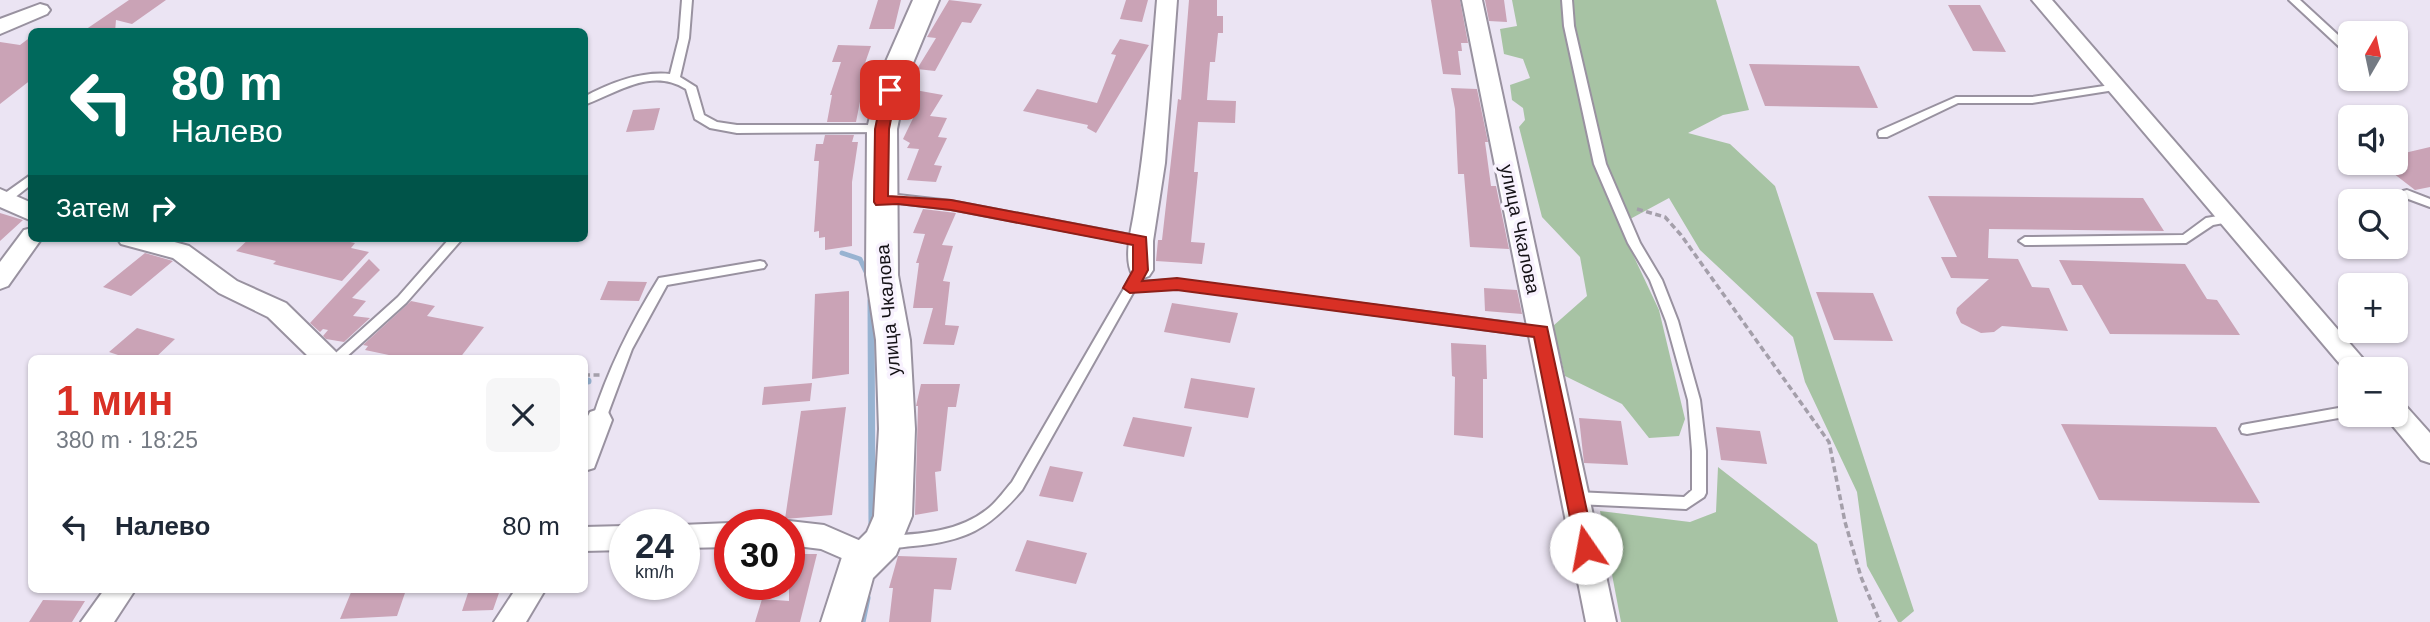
<!DOCTYPE html>
<html lang="ru">
<head>
<meta charset="utf-8">
<style>
  body { margin:0; font-family:Arial,sans-serif; background:#f6f6f7; color:#1f2937; height:100vh; display:flex; flex-direction:column; font-size:26px; white-space:nowrap }
  * { box-sizing:border-box; margin:0 }
  p { font-size:23px; color:#747a83 }
  .icon { flex:none; width:38px; height:38px; fill:none; stroke:currentColor; stroke-width:2; stroke-linecap:round; stroke-linejoin:round }
  .map { position:relative; flex:1; overflow:hidden }
  .side { position:absolute; left:28px; top:355px; width:560px; height:238px; display:flex; flex-direction:column; background:#fff; border-radius:10px; box-shadow:0 2px 5px #0004 }
  .side>* { flex:none }
  .top-card { position:absolute; left:28px; top:28px; width:560px; height:214px; border-radius:10px; box-shadow:0 2px 5px #0004; background:#00695c; color:#fff; overflow:hidden }
  .needle { width:46px; rotate:9deg }
  .controls { position:absolute; left:2338px; top:21px; display:grid; gap:14px }
  .controls a { display:grid; place-items:center; width:70px; height:70px; border-radius:10px; background:#fff; box-shadow:0 2px 5px #0004; font-size:35px }
  .speed { position:absolute; left:609px; top:509px; display:flex; gap:14px; font-size:35px; font-weight:700; text-align:center }
  .speed>* { display:grid; place-content:center; width:91px; height:91px; border-radius:50%; background:#fff; box-shadow:0 2px 5px #0004; line-height:1 }
  .speed small { font-size:18px; font-weight:400 }
  .speed .limit { border:10px solid #d22; background:#fff; color:#111 }
  .pin { position:absolute; display:grid; place-items:center; width:60px; height:60px; color:#fff; margin:-30px; border-radius:14px; box-shadow:0 4px 10px #0006 }
  .me { position:absolute; width:77px; margin:-38px; rotate:348deg; stroke-linejoin:round; filter:drop-shadow(0 0 5px #0008) }
  .turn { display:flex; align-items:center; gap:24px; height:147px; padding:0 28px; font-size:32px }
  .turn .icon { width:91px; height:91px; stroke-width:2.5 }
  .turn b { display:block; font-size:49px; line-height:60px }
  .then { display:flex; align-items:center; height:66px; padding:0 28px; background:#0003; gap:14px; font-size:26px }
  .round { display:grid; place-items:center; flex:none; width:74px; height:74px; border-radius:10px; background:#f6f6f7 }
  .headline { display:flex; align-items:center; justify-content:space-between; height:119px; padding:0 28px }
  h1 { font-size:42px; font-weight:700; line-height:52px; color:#d93025 }
  ul { padding:0; list-style:none }
  li { display:flex; align-items:center; gap:21px; height:105px; padding:0 28px }
  li div { flex:1 }
  li b { display:block; font-size:26px }
  li em { font-style:normal }
  .map>svg:first-child { display:block }
  .green { fill:#a7c3a4 }
  .lines { fill:none; stroke-linecap:round; stroke-linejoin:round }
  .stream-far1 { stroke:#98b3d1; stroke-width:5 }
  .stream { stroke:#98b3d1; stroke-width:7 }
  .building { fill:#caa3b6 }
  .lane-casing { stroke:#9992a0; stroke-width:4 }
  .street-casing { stroke:#9992a0; stroke-width:4 }
  .secondary-casing { stroke:#9992a0; stroke-width:4 }
  .path { stroke:#a49faa; stroke-width:3.5; stroke-dasharray:6 3.5; stroke-linecap:butt }
  .lane { fill:#fff; fill-rule:evenodd }
  .street { fill:#fff; fill-rule:evenodd }
  .secondary { fill:#fff; fill-rule:evenodd }
  .route { fill:#d93025; stroke:#8d1f18; stroke-width:2 }
  .labels { text-anchor:middle; dominant-baseline:central; stroke-width:7; stroke-linejoin:round; paint-order:stroke }
  .street-label { font-size:19px; fill:#141116; stroke:#f8f2fe }
</style>
</head>
<body>
<div class="map">
<svg width="2430" height="622" viewBox="0 0 2430 622">
  <rect width="100%" height="100%" fill="#ebe4f3"/>
  <path class="green" d="M1512,0H1716L1749,110L1723,115L1688,133L1730,144L1775,186L1914,611L1901,622H1898L1867,566L1857,492L1805,382L1793,337L1700,250L1669,198L1619,225L1659,310L1685,419L1679,436L1649,438L1622,404L1565,376L1553,326L1587,296L1580,257L1542,217L1519,127L1525,120L1523,108L1512,100L1510,85L1530,78L1523,59L1504,54L1500,29L1517,26Z
    M1718,467L1817,544L1838,622H1621L1600,511L1690,522L1716,512Z"/>
  <g class="lines">
    <path class="stream-far1" d="M842,253L860,259L868,276"/>
    <path class="stream" d="M871,301L872,528
      M584,381H588
      M862,622L867,598"/>
  </g>
  <path class="building" d="M129,0H166L132,24L116,20L115,32H82Z
    M878,0H901L894,29H869Z
    M949,0L982,4L971,23L962,22L935,71L917,69L936,38L927,37Z
    M1126,0H1148L1142,22L1120,19Z
    M1189,0H1217V16H1223V33H1218L1215,62H1210L1207,100L1236,101L1235,123L1198,122L1194,172H1198L1191,242L1205,243L1202,264L1156,261L1158,240H1162L1178,99L1181,100Z
    M1431,0H1460L1468,43H1461L1462,51H1458L1461,75L1443,74Z
    M1485,0H1504L1507,22L1489,21Z
    M1948,5H1980L2006,52L1973,51Z
    M32,36V79L0,104V42L20,45Z
    M1120,39L1149,45L1096,133L1087,128L1088,125L1023,111L1037,89L1097,103L1116,55L1111,54Z
    M838,45L871,46L864,66H867L856,122H827L832,95H830L841,62H832Z
    M1749,64L1859,66L1878,108L1765,106Z
    M1451,88L1477,89L1488,142H1485L1491,186H1496L1509,249L1470,247L1464,174H1458L1455,109Z
    M915,90L943,95L930,116L947,118L938,137L947,138L934,165L942,166L936,182L907,180L919,149L907,148L910,143L903,139L918,108L905,106Z
    M660,108L654,130L626,132L633,110Z
    M825,135H854L852,142H858L852,182V246L825,250V237L819,238V231L814,232L819,161H814L816,144H823Z
    M2430,147V187L2415,190L2380,163H2396V155Z
    M1928,196L2143,198L2164,231L1989,229L1988,258L2018,259L2032,287L2049,288L2068,331L2002,326L1994,332L1981,333L1961,323L1956,313L1957,308L1989,279L1951,278L1941,257H1957Z
    M923,209L956,213L942,245L953,246L943,281L950,282L945,325L959,326L954,345L923,344L933,308H913L919,263H916L925,234L913,233Z
    M0,213L23,220L0,241Z
    M250,238H331L355,243L351,248L369,252L342,281L273,264L276,261L236,251Z
    M145,253L173,261L131,296L103,287Z
    M369,259L380,270L352,298L366,301L353,316L370,318L344,342L326,339L323,336L328,330L323,329L320,332L310,323Z
    M2059,260L2185,264L2207,299L2217,300L2240,335L2110,334L2082,285H2072Z
    M608,281L647,282L639,301L600,300Z
    M1484,288L1517,290L1522,314L1485,311Z
    M849,291V374L812,379L815,294Z
    M1816,292L1873,293L1893,341L1834,340Z
    M411,301L435,306L427,316L484,327L459,359H408L365,350L368,346L363,345Z
    M1172,303L1238,313L1230,343L1164,332Z
    M137,328L175,339L154,359H130L109,352Z
    M1451,343L1486,345L1487,379H1483V438L1454,435L1455,377L1452,376Z
    M1191,378L1255,388L1248,418L1184,408Z
    M812,383L810,401L762,405L764,387Z
    M921,384H960L956,407H948L941,471L935,472L938,511L915,515L918,406H916Z
    M846,407L832,515L785,519L801,411Z
    M1133,417L1192,427L1184,457L1123,446Z
    M1579,418L1621,421L1628,465L1584,463Z
    M2061,424L2216,427L2260,503L2099,500Z
    M1716,427L1760,431L1767,464L1721,460Z
    M1050,466L1083,472L1073,502L1039,496Z
    M1027,540L1087,553L1076,584L1015,571Z
    M789,554H817L800,622H755L762,599L789,601Z
    M898,556L957,558L951,590L934,589L931,622H889L893,588H889Z
    M352,590H406L397,616L340,619Z
    M469,590H500L493,610L462,611Z
    M43,600L85,601L72,622H29Z"/>
  <g class="lines">
    <g class="lane-casing">
      <path id="lane" d="M682,0H692L689,38L680,77L696,87L704,115L717,122L737,125H882L886,126L887,129L886,132L737,133L710,128L695,119L686,89C651,67 617,93 584,105V97C610,83 640,71 670,74L679,38Z
        M1562,0H1572L1574,26L1606,164L1640,243L1662,280L1678,321L1700,400L1706,451V493L1704,497L1686,509L1576,504L1571,502L1569,498L1571,494L1576,492L1684,497L1692,490V451L1688,400L1666,321L1650,280L1628,243L1594,164L1564,26Z
        M2289,0H2300L2350,46V54L2346,53Z
        M2117,84L2121,85V89L2032,103H1958L1887,137H1879L1878,134L1879,131L1956,97H2032Z
        M32,174V184L9,202H1V196Z
        M2407,190L2430,199V207L2403,197L2401,194L2403,191Z
        M898,195L951,201L1141,237L1147,241L1141,245L951,209L898,203L882,206L876,202L878,199Z
        M2230,214L2234,215L2236,218L2234,221L2213,225L2186,243L2025,245L2019,241L2025,237L2183,235L2206,218Z
        M450,238H463L406,303L344,359H329L398,297Z
        M760,261L764,262L766,265L764,268L667,285L632,349L604,424L599,425L594,424L592,420C608,369 631,323 659,278Z
        M1133,279L1138,282L1177,280L1541,327L1545,329L1547,332L1545,335L1541,337L1177,288L1134,291L1022,490C988,530 965,541 913,546C902,547 890,550 880,546L878,542L880,538L885,536C922,534 961,532 990,507C998,500 1005,490 1012,482L1129,280Z
        M2350,406V415H2355L2350,416L2247,434L2242,433L2240,429L2242,425L2247,424Z"/>
    </g>
    <g class="street-casing">
      <path id="street" d="M1157,0H1177L1165,163L1153,241V270L1149,276L1141,279L1133,276C1123,259 1131,232 1134,213C1146,143 1151,71 1157,0Z
        M1462,0H1482L1616,622H1586Z
        M2032,0H2052L2372,369H2350V376Z
        M40,4L47,6L50,10L47,14L0,34V19Z
        M0,189L32,203V221L0,207Z
        M32,228V238H42L8,286L0,289V262L24,230Z
        M117,238H160L189,246L237,281L286,303L336,352L340,359H311L268,317L219,293L173,258L121,244Z
        M2396,402L2405,405L2430,433V463L2421,460L2387,419L2384,415H2396Z
        M599,409L608,412L612,420L594,468L584,471V424L590,412Z
        M789,521L824,525L877,548L881,557L877,566L867,569L821,549L789,545V525H779Z
        M730,523L736,525H730V547L684,548V525H681Z
        M625,526V550L584,551V527Z
        M104,590H135L114,622H81Z
        M515,590H545L526,622H494Z"/>
    </g>
    <g class="secondary-casing">
      <path id="secondary" d="M913,0H939L908,75L897,129L898,275L910,340L915,429L912,516L896,555L873,578L861,622H821L842,557L867,532L874,516L879,429L876,340L866,275L867,129L880,75Z"/>
    </g>
    <path class="path" d="M1637,209L1665,217L1681,235L1829,442L1845,522L1861,577L1880,622
      M584,375H600"/>
    <use href="#lane" class="lane"/>
    <use href="#street" class="street"/>
    <use href="#secondary" class="secondary"/>
  </g>
  <path class="route" d="M890,86L897,90L889,129L888,196L951,200L1146,237L1148,270L1142,281L1177,278L1547,327L1595,548L1592,553L1586,556L1579,553L1576,548L1534,337L1177,290L1130,293L1123,288L1133,270V245L951,210L898,204L876,205L874,202L875,129L883,90Z"/>
  <g class="labels">
    <g class="street-label">
      <text transform="translate(1520 229) rotate(78)">улица Чкалова</text>
      <text transform="translate(888 310) rotate(-95)">улица Чкалова</text>
    </g>
  </g>
</svg>
<div class="controls">
<a><svg class="needle" viewBox="-14 -14 28 28"><path d="M0-13l5 13h-10z" fill="#e53935"/><path d="M0 13l5-13h-10z" fill="#747a83"/></svg></a>
<a><svg class="icon" aria-label="sound" viewBox="0 0 24 24"><path d="M4 9h4l5-4v14l-5-4H4zM17 9q2 3 0 6"/></svg></a>
<a><svg class="icon" aria-label="search" viewBox="0 0 24 24"><circle cx="10" cy="10" r="6"/><path d="M15 15l6 6"/></svg></a>
<a>+</a>
<a>−</a>
</div>
<div class="speed"><div>24<small>km/h</small></div><div class="limit">30</div></div>
<div class="pin" style="left:890px;top:90px;background:#d93025"><svg class="icon" aria-label="arrive" viewBox="0 0 24 24"><path d="M6 21V4h12l-3 4 3 4H6"/></svg></div>
<svg class="me" style="left:1586px;top:548px" viewBox="-20 -20 40 40"><circle r="19" fill="#fff"/><path d="M0-13L10 11 0 6-10 11z" fill="#d93025"/></svg>
<div class="top-card">
<div class="turn"><svg class="icon" aria-label="left" viewBox="0 0 24 24"><path d="M17 20v-9H6M10 6l-5 5 5 5"/></svg><div><b>80 m</b>Налево</div></div>
<div class="then">Затем<svg class="icon" aria-label="right" viewBox="0 0 24 24"><path d="M7 20v-9h11M14 6l5 5-5 5"/></svg></div>
</div>
<section class="side">
<div class="headline"><div><h1>1 мин</h1><p>380 m · 18:25</p></div><a class="round"><svg class="icon" aria-label="close" viewBox="0 0 24 24"><path d="M6 6l12 12M18 6L6 18"/></svg></a></div>
<ul>
<li><svg class="icon" aria-label="left" viewBox="0 0 24 24"><path d="M17 20v-9H6M10 6l-5 5 5 5"/></svg><div><b>Налево</b></div><em>80 m</em></li>
</ul>
</section>
</div>
</body>
</html>
